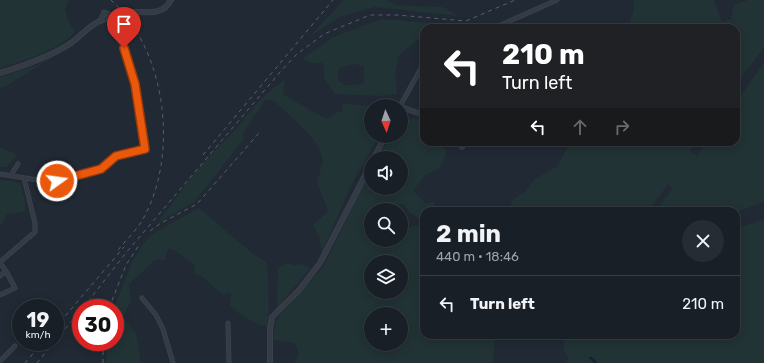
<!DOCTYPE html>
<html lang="en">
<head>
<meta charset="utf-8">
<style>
  body { margin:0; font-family:Rubik,sans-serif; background:#262c33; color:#f1f3f6; height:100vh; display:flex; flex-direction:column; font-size:15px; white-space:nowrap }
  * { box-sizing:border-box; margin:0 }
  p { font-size:13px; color:#9fa2a7 }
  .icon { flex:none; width:22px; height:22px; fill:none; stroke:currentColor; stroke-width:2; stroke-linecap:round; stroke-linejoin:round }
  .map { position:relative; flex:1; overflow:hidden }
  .side { position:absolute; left:420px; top:207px; width:320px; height:132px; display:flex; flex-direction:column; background:#191f27; border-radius:12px; box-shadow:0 2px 10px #0003,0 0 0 1px #373d44 }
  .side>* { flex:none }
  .guide { position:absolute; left:420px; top:24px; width:320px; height:122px; border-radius:12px; box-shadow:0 2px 10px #0003,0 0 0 1px #373d44; background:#202124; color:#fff; overflow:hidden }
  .needle { width:26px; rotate:177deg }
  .tools { position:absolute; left:364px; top:99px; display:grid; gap:8px }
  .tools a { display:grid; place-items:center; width:44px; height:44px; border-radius:50%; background:#191f27; box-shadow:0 2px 10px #0003,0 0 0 1px #373d44; font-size:20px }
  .speed { position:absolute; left:12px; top:299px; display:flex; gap:8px; font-size:20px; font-weight:700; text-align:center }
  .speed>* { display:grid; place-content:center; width:52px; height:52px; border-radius:50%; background:#191f27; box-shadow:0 2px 10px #0003,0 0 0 1px #373d44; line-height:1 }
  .speed small { font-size:10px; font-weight:400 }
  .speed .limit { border:6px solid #d22; background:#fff; color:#111 }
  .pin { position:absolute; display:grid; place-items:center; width:34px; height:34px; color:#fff; margin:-41px -17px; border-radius:50% 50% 50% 0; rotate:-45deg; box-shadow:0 0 4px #0007 }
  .pin .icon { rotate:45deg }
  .me { position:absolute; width:44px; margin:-22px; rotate:76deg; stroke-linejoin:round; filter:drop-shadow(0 0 3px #0008) }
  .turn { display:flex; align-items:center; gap:14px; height:84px; padding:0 16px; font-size:18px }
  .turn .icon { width:52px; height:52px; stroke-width:2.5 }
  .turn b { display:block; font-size:28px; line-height:34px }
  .lanes { display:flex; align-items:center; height:38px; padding:0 16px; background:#0003; justify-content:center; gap:20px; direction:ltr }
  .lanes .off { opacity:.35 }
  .round { display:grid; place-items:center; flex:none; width:42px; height:42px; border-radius:21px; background:#262c33 }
  .headline { display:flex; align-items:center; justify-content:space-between; height:68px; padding:0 16px }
  h1 { font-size:24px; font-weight:700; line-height:30px }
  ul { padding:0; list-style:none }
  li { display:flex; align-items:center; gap:12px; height:56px; padding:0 16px; border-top:1px solid #373d44 }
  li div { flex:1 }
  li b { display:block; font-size:15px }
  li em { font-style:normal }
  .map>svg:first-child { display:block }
  .green { fill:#223335; fill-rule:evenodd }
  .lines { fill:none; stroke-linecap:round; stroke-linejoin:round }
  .canal { stroke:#152031; stroke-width:3 }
  .minor-casing { stroke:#3d444f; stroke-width:5 }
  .tertiary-casing { stroke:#3d444f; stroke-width:6 }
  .minor { stroke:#343b45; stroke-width:3.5 }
  .tertiary { stroke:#343b45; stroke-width:4.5 }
  .rail { stroke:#565f6c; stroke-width:1; stroke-dasharray:4 4; stroke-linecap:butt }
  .route-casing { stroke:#983908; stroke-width:10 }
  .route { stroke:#ea580c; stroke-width:7 }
</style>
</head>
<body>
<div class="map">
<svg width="764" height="363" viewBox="0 0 764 363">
  <rect width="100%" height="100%" fill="#212934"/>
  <path class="green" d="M0,0H70L65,8L68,21L75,32C56,52 25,60 0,68Z
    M344,0H388L396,5L443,7L458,16L375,7L340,17L308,38Z
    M634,0H714L722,22L731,19L734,5L748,0H764V48L736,84V28H628L634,9Z
    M382,19L462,26L460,28H424V35L399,55L395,75L397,94L383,96L335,94L325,80L323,63H312L302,59L333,37ZM357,64L364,67V83C354,85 346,88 338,80L339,68Z
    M59,53L5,87L0,88V77L37,65Z
    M764,62V202L736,212L656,211L672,189L669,183L648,211H512L511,201L525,192L535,179L558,166L564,153L573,142H696L690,151L697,156L707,142H736V103Z
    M285,80L283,94L326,119L337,112H343V104L383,106H371V136H379L349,190L322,252L319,236L313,225L328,211L317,182L323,161L319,148L311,136L273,100H265L244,132L243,140L194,202L156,224C172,205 185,184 201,165C211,153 224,142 235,130C250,112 264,92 285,80Z
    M416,118L424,121V142H440L439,144L447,151L440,168L424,176L413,191L425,203L434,202L436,211H424L423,221L410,213L404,205L399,204L395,210H371V240H401V229L417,225L424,230V335H495L493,363H294L299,354L295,343L273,340C274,334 274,327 276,321C277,317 318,272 323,268L371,168V188H401V158H377L390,136H401V121ZM371,262H401V292H371ZM371,314H401V344H371Z
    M0,147L17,155L7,167H0Z
    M0,180L13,181L21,184L25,203V211L7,214L0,227Z
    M199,208L253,254L267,262L269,308L267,327C254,323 239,316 230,305L231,293L222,294L202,276L195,275L194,264L174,250L168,249L165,260H155L129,284L131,300L123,317L136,333L141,363H106L107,342H115L114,308L132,262L144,243L154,233Z
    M764,219V363H566L568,358L564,349V338L558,335H736V229Z
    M286,263L294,265L302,264L310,268L279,306L277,307L278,268Z"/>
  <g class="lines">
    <path class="canal" d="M591,358L596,363"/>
    <g class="minor-casing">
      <path id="minor" d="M100,21L104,12L114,16
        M494,28L557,0
        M400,106L424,63
        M0,174L44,181H57L101,169L116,156L145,149L135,84L124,47L110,29
        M11,175L18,164
        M0,262L35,232V223L24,178
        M0,263L6,271
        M0,276L6,271L15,288L0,295
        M142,298L156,315L163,329L173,363
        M228,323L229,363
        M0,361L15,346"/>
    </g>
    <g class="tertiary-casing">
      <path id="tertiary" d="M0,73C23,66 47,58 68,45C79,38 88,26 100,21C108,18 121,13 129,12C145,11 162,17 171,0
        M401,107L424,115
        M461,142L462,147
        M374,158L385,136
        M270,363V329L272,317L299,290L320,263L371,164"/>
    </g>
    <use href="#minor" class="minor"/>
    <use href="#tertiary" class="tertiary"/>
    <path class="rail" d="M111,0C167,51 179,155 143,219C137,230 126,240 118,250
      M203,155L333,0
      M150,231L161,223L197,204L259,133
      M83,308L125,254L281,71L297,54L324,34L370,15H397L466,21L515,0
      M109,308L126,265L139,245
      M55,328L124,247
      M55,341L81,310
      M25,363L43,342
      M37,363L54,342
      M103,363V342"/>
  </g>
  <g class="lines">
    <g class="route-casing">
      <path id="route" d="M57,181L101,169L116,156L145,149L135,84L124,48"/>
    </g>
    <use href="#route" class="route"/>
  </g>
</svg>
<div class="tools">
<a><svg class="needle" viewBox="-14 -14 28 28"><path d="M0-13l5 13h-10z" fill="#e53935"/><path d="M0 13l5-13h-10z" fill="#9fa2a7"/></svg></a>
<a><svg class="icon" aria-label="sound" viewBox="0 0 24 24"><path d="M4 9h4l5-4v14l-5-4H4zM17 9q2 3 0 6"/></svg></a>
<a><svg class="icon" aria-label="search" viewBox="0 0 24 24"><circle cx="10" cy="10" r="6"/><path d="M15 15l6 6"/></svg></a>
<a><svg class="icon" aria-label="layers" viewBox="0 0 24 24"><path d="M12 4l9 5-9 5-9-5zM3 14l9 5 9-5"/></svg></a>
<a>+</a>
</div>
<div class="speed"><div>19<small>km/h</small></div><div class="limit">30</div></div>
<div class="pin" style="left:124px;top:48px;background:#d93025"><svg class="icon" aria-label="arrive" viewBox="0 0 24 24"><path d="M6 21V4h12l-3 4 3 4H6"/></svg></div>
<svg class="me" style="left:57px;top:181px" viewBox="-20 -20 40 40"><circle r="17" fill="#ea580c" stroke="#fff" stroke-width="3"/><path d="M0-11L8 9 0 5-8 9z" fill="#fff"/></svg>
<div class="guide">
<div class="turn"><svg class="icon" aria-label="left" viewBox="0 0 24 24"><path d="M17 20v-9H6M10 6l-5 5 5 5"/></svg><div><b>210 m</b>Turn left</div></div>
<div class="lanes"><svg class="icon" aria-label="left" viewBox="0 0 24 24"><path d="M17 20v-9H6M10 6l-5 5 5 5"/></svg><svg class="icon off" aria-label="ahead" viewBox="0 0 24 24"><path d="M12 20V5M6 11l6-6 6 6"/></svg><svg class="icon off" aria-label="right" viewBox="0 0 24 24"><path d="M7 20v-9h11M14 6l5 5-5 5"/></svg></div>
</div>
<section class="side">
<div class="headline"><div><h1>2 min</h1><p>440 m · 18:46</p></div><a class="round"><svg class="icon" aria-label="close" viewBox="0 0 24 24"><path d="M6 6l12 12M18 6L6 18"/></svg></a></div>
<ul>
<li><svg class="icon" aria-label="left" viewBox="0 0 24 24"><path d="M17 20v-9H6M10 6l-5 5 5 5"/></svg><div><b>Turn left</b></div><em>210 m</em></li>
</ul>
</section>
</div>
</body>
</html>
